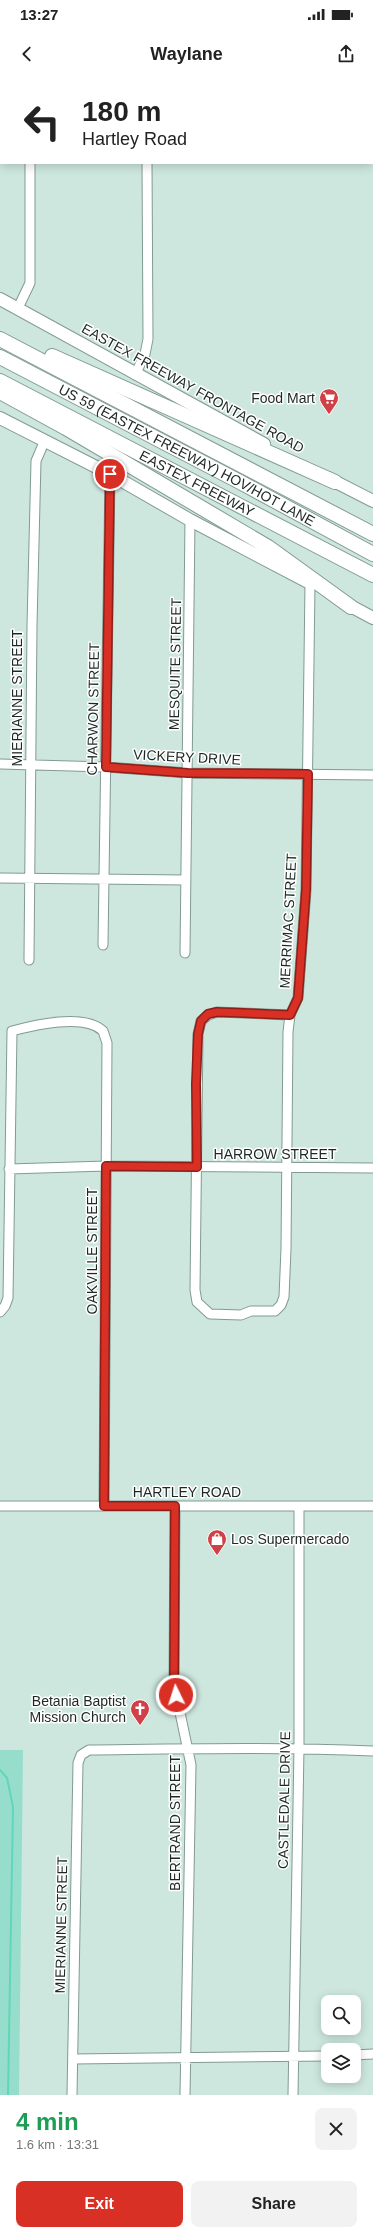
<!DOCTYPE html>
<html lang="en">
<head>
<meta charset="utf-8">
<style>
  body { margin:0; font-family:Arial,sans-serif; background:#f2f2f2; color:#222; height:100vh; display:flex; flex-direction:column; font-size:15px; white-space:nowrap }
  * { box-sizing:border-box; margin:0 }
  p { font-size:13px; color:#767676 }
  .icon { flex:none; width:22px; height:22px; fill:none; stroke:currentColor; stroke-width:2; stroke-linecap:round; stroke-linejoin:round }
  .map { position:relative; height:2015px; overflow:hidden }
  .drawer { display:flex; flex-direction:column; background:#fff; flex:1 }
  .drawer>* { flex:none }
  .top-card { position:absolute; left:0px; top:0px; width:373px; height:84px; box-shadow:0 2px 10px #0003; background:#fff; color:#222; overflow:hidden }
  .fabs { position:absolute; left:321px; top:1915px; display:grid; gap:8px }
  .fabs a { display:grid; place-items:center; width:40px; height:40px; border-radius:8px; background:#fff; box-shadow:0 2px 10px #0003; font-size:20px }
  .pin { position:absolute; display:grid; place-items:center; width:34px; height:34px; color:#fff; margin:-17px; border:2px solid #fff; border-radius:50%; box-shadow:0 1px 4px #0007 }
  .me { position:absolute; width:44px; margin:-22px; rotate:356deg; stroke-linejoin:round; filter:drop-shadow(0 0 3px #0008) }
  .turn { display:flex; align-items:center; gap:14px; height:84px; padding:0 16px; font-size:18px }
  .turn .icon { width:52px; height:52px; stroke-width:2.5 }
  .turn b { display:block; font-size:28px; line-height:34px }
  .round { display:grid; place-items:center; flex:none; width:42px; height:42px; border-radius:8px; background:#f2f2f2 }
  .headline { display:flex; align-items:center; justify-content:space-between; height:68px; padding:0 16px }
  h1 { font-size:24px; font-weight:600; line-height:30px; color:#1e9e55 }
  .button { display:flex; gap:8px; margin-top:auto; padding:8px 16px }
  .button a { flex:1; height:46px; border-radius:8px; background:#d93025; color:#fff; font-size:16px; font-weight:600; line-height:46px; text-align:center }
  .button a+a { background:#f2f2f2; color:#222 }
  .status { display:flex; justify-content:space-between; align-items:center; height:28px; padding:0 20px; background:#fff; direction:ltr }
  .status svg { height:11px; fill:currentColor }
  header { display:flex; justify-content:space-between; align-items:center; height:52px; padding:0 16px; background:#fff; font-size:18px; font-weight:600 }
  .map>svg:first-child { display:block }
  .green { fill:#97ddcb }
  .lines { fill:none; stroke-linecap:round; stroke-linejoin:round }
  .stream { stroke:#62d5bb; stroke-width:2 }
  .minor-casing { stroke:#829a93; stroke-width:11 }
  .major-casing { stroke:#829a93; stroke-width:14 }
  .highway-casing { stroke:#829a93; stroke-width:16 }
  .minor { stroke:#fff; stroke-width:9 }
  .major { stroke:#fff; stroke-width:12 }
  .highway { stroke:#fff; stroke-width:14 }
  .route-casing { stroke:#8d1f18; stroke-width:10 }
  .route { stroke:#d93025; stroke-width:7 }
  .labels { text-anchor:middle; dominant-baseline:central; stroke-width:3; stroke-linejoin:round; paint-order:stroke }
  .street-label { font-size:14px; fill:#1d2724; stroke:#fff }
  .poi-label { font-size:14px; fill:#1d2724; stroke:#fff; text-anchor:end }
</style>
</head>
<body>
<div class="status"><b>13:27</b><svg viewBox="0 0 49 12"><path d="M0 12V9h3v3zM5 12V6h3v6zM10 12V3h3v9zM15 12V0h3v12zM26 1h20v11H26zM47 4h2v5h-2z"/></svg></div>
<header><svg class="icon" aria-label="back" viewBox="0 0 24 24"><path d="M15 5l-7 7 7 7"/></svg>Waylane<svg class="icon" aria-label="share" viewBox="0 0 24 24"><path d="M12 15V3M7 8l5-5 5 5M5 13v7h14v-7"/></svg></header>
<div class="map">
<svg width="373" height="2015" viewBox="0 0 373 2015">
  <rect width="100%" height="100%" fill="#cde7df"/>
  <path class="green" d="M0,1670H23L19,2015H0Z"/>
  <g class="lines">
    <path class="stream" d="M0,1690L7,1698L13,1727L8,2015"/>
    <g class="minor-casing">
      <path id="minor" d="M147,0V1
        M30,1V0
        M18,228L30,203V83
        M135,295L145,274L148,259L147,83
        M0,684L106,687L188,693L373,695
        M0,798L186,800
        M103,865L110,394
        M185,873L190,440
        M29,880L32,545L36,381L45,360
        M290,935L217,932L208,935L201,941L198,954L195,1210L197,1222L210,1234L241,1235L251,1231H275L281,1225L284,1217L286,1169L288,952L290,935L298,918L306,810L310,503
        M9,1089L106,1086L373,1088
        M0,1232L5,1226L8,1218L12,951C35,945 84,933 103,951L107,963L104,1426
        M0,1426H373
        M175,1426L174,1604L191,1685L185,2015
        M354,1975L373,1974
        M73,1979L328,1976
        M72,2015L78,1683L81,1675L89,1670C183,1669 278,1667 373,1671
        M293,2015L299,1668V1426"/>
    </g>
    <g class="major-casing">
      <path id="major" d="M0,219L264,364
        M0,338L110,394L190,440L308,502
        M328,398L373,421
        M343,522L373,538"/>
    </g>
    <g class="highway-casing">
      <g id="highway">
        <path d="M0,259L373,454"/>
        <path d="M52,276L335,402"/>
        <path id="s1" d="M0,277L240,402L373,474"/>
        <path id="s2" d="M0,301L373,495"/>
        <path d="M0,312L66,348L268,467L351,527"/>
      </g>
    </g>
    <use href="#minor" class="minor"/>
    <use href="#major" class="major"/>
    <use href="#highway" class="highway"/>
  </g>
  <g class="lines">
    <g class="route-casing">
      <path id="route" d="M110,394L106,687L188,693L308,694L306,810L298,918L290,935L217,932L208,934L201,941L198,954L196,1004L197,1087L106,1086L104,1426H175L174,1604L176,1615"/>
    </g>
    <use href="#route" class="route"/>
  </g>
  <defs>
    <g id="supermarket-pin" transform="scale(1)"><path d="M0 17L-7.5 6A9.5 9.5 0 1 1 7.5 6Z" fill="#d04046" stroke="#fff"/><path d="M-6-5.5h2.5l.6 2H6L4.5 2H-2.5L-4.4-4H-6ZM-1.5 3.2a1.3 1.3 0 1 0 .1 0ZM3 3.2a1.3 1.3 0 1 0 .1 0Z" fill="#fff"/></g>
    <g id="shop-pin" transform="scale(1)"><path d="M0 17L-7.5 6A9.5 9.5 0 1 1 7.5 6Z" fill="#d04046" stroke="#fff"/><path d="M-5-2.5h2.3a2.7 3.5 0 0 1 5.4 0H5L5.5 6h-11ZM-1.5-2.5h3a1.5 2.3 0 0 0-3 0Z" fill="#fff"/></g>
    <g id="church-pin" transform="scale(1)"><path d="M0 17L-7.5 6A9.5 9.5 0 1 1 7.5 6Z" fill="#d04046" stroke="#fff"/><path d="M-1.2-6h2.4v3.5h3.3v2.4h-3.3V6h-2.4V-.1h-3.3v-2.4h3.3Z" fill="#fff"/></g>
  </defs>
  <g fill-rule="evenodd">
    <use href="#supermarket-pin" x="329" y="318"/>
    <use href="#shop-pin" x="217" y="1459"/>
    <use href="#church-pin" x="140" y="1629"/>
  </g>
  <g class="labels">
    <g class="street-label">
      <text transform="translate(193 308) rotate(29)">EASTEX FREEWAY FRONTAGE ROAD</text>
      <text stroke="none"><textPath href="#s1" startOffset="211">US 59 (EASTEX FREEWAY) HOV/HOT LANE</textPath></text>
      <text stroke="none"><textPath href="#s2" startOffset="222">EASTEX FREEWAY</textPath></text>
      <text transform="translate(175 584) rotate(-89)">MESQUITE STREET</text>
      <text transform="translate(17 618) rotate(-90)">MIERIANNE STREET</text>
      <text transform="translate(93 629) rotate(-89)">CHARWON STREET</text>
      <text transform="translate(187 677) rotate(3)">VICKERY DRIVE</text>
      <text transform="translate(288 841) rotate(-87)">MERRIMAC STREET</text>
      <text x="275" y="1074">HARROW STREET</text>
      <text transform="translate(92 1171) rotate(-90)">OAKVILLE STREET</text>
      <text x="187" y="1412">HARTLEY ROAD</text>
      <text transform="translate(284 1720) rotate(-89)">CASTLEDALE DRIVE</text>
      <text transform="translate(175 1743) rotate(-90)">BERTRAND STREET</text>
      <text transform="translate(61 1845) rotate(-89)">MIERIANNE STREET</text>
    </g>
    <g class="poi-label">
      <text x="315" y="318">Food Mart</text>
      <text x="231" y="1459" text-anchor="start">Los Supermercado</text>
      <text x="126" y="1621">Betania Baptist<tspan x="126" dy="16">Mission Church</tspan></text>
    </g>
  </g>
</svg>
<div class="fabs">
<a><svg class="icon" aria-label="search" viewBox="0 0 24 24"><circle cx="10" cy="10" r="6"/><path d="M15 15l6 6"/></svg></a>
<a><svg class="icon" aria-label="layers" viewBox="0 0 24 24"><path d="M12 4l9 5-9 5-9-5zM3 14l9 5 9-5"/></svg></a>
</div>
<div class="pin" style="left:110px;top:394px;background:#d93025"><svg class="icon" aria-label="arrive" viewBox="0 0 24 24"><path d="M6 21V4h12l-3 4 3 4H6"/></svg></div>
<svg class="me" style="left:176px;top:1615px" viewBox="-20 -20 40 40"><circle r="17" fill="#d93025" stroke="#fff" stroke-width="3"/><path d="M0-11L8 9 0 5-8 9z" fill="#fff"/></svg>
<div class="top-card">
<div class="turn"><svg class="icon" aria-label="left" viewBox="0 0 24 24"><path d="M17 20v-9H6M10 6l-5 5 5 5"/></svg><div><b>180 m</b>Hartley Road</div></div>
</div>
</div>
<section class="drawer">
<div class="headline"><div><h1>4 min</h1><p>1.6 km · 13:31</p></div><a class="round"><svg class="icon" aria-label="close" viewBox="0 0 24 24"><path d="M6 6l12 12M18 6L6 18"/></svg></a></div>
<div class="button"><a>Exit</a><a>Share</a></div>
</section>
</body>
</html>
